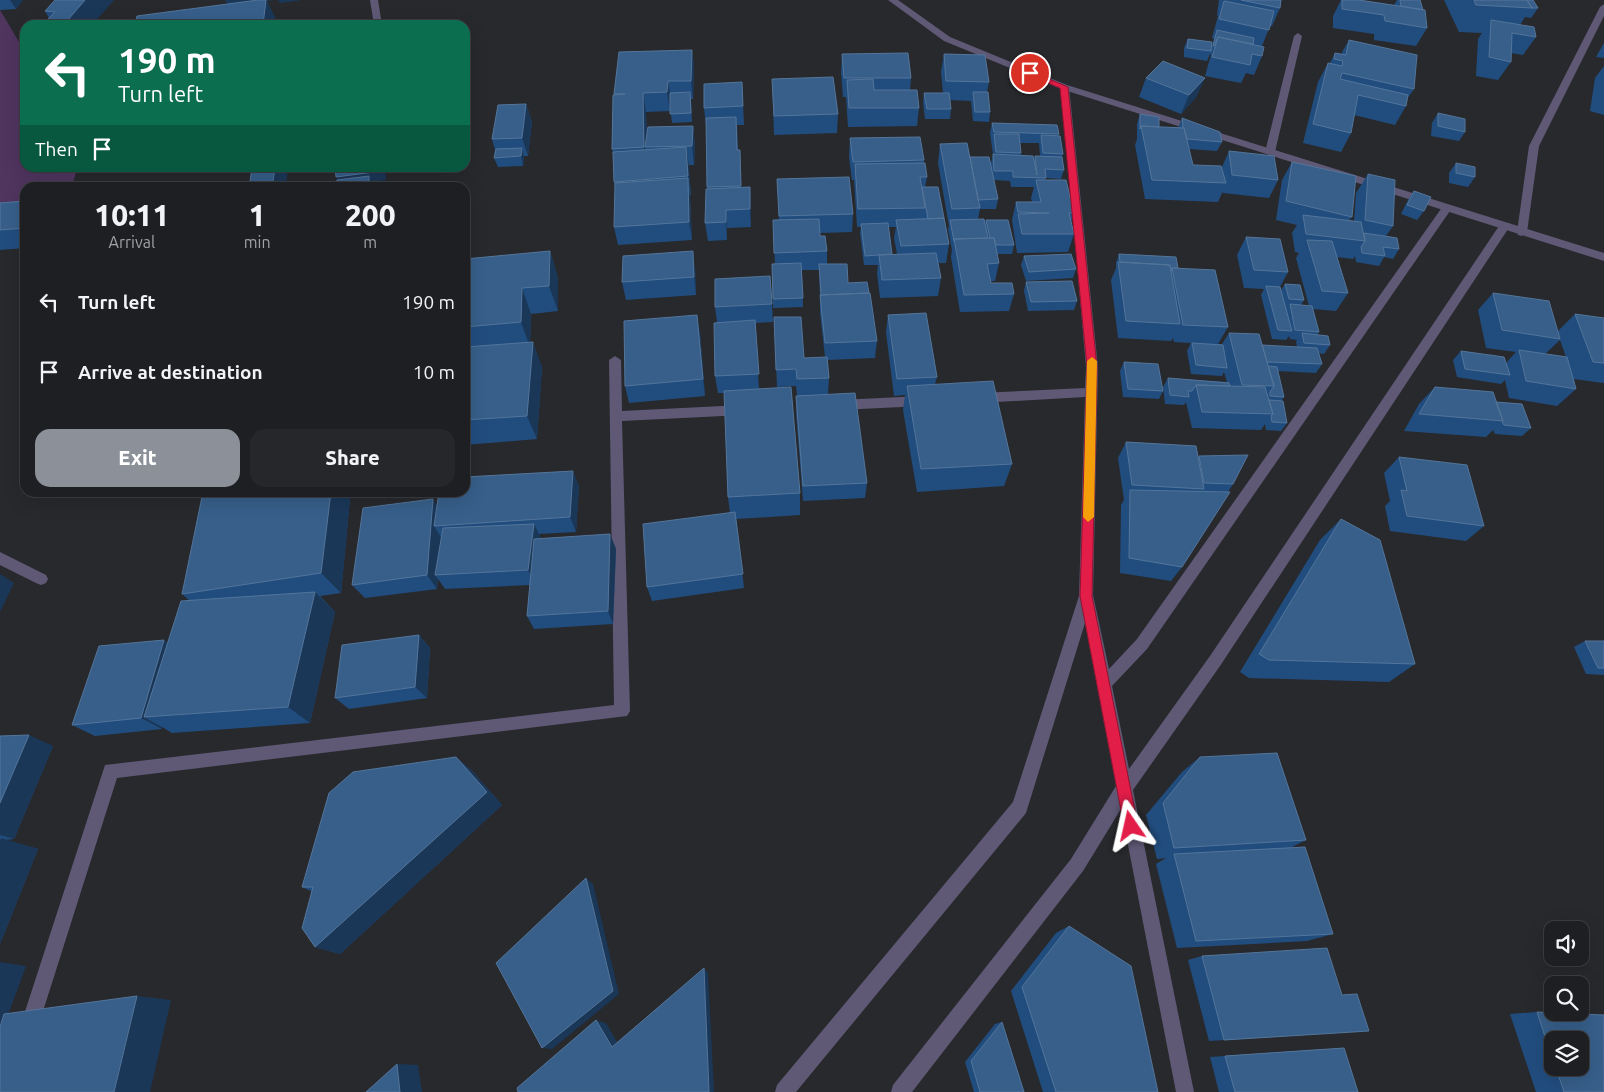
<!DOCTYPE html>
<html lang="en">
<head>
<meta charset="utf-8">
<style>
  body { margin:0; font-family:Ubuntu,sans-serif; background:#26272a; color:#f1f3f6; height:100vh; display:flex; flex-direction:column; font-size:19px; white-space:nowrap }
  * { box-sizing:border-box; margin:0 }
  p { font-size:16px; color:#a1a2a5 }
  .icon { flex:none; width:28px; height:28px; fill:none; stroke:currentColor; stroke-width:2; stroke-linecap:round; stroke-linejoin:round }
  .map { position:relative; flex:1; overflow:hidden }
  .side { position:absolute; left:20px; top:182px; width:450px; height:315px; display:flex; flex-direction:column; background:#1e1f22; border-radius:15px; box-shadow:0 5px 20px #0002,0 0 0 1px #3c3d40 }
  .side>* { flex:none }
  .hud { position:absolute; left:20px; top:20px; width:450px; height:152px; border-radius:15px; box-shadow:0 5px 20px #0002,0 0 0 1px #3c3d40; background:#0b6e4f; color:#fff; overflow:hidden }
  .buttons { position:absolute; left:1544px; top:921px; display:grid; gap:10px }
  .buttons a { display:grid; place-items:center; width:45px; height:45px; border-radius:10px; background:#1e1f22; box-shadow:0 5px 20px #0002,0 0 0 1px #3c3d40; font-size:25px }
  .pin { position:absolute; display:grid; place-items:center; width:42px; height:42px; color:#fff; margin:-21px; border:2px solid #fff; border-radius:50%; box-shadow:0 1px 5px #0007 }
  .me { position:absolute; width:55px; margin:-28px; rotate:349deg; stroke-linejoin:round; filter:drop-shadow(0 0 4px #0008) }
  .turn { display:flex; align-items:center; gap:18px; height:105px; padding:0 15px; font-size:22px }
  .turn .icon { width:65px; height:65px; stroke-width:2.5 }
  .turn b { display:block; font-size:35px; line-height:42px }
  .then { display:flex; align-items:center; height:48px; padding:0 15px; background:#0003; gap:10px; font-size:19px }
  .eta { display:flex; justify-content:space-evenly; align-items:center; height:85px; text-align:center }
  .eta b { font-size:30px; font-weight:800; line-height:35px }
  .cta { display:flex; gap:10px; margin-top:auto; padding:10px 15px }
  .cta a { flex:1; height:58px; border-radius:15px; background:#8c9099; color:#fff; font-size:20px; font-weight:800; line-height:58px; text-align:center }
  .cta a+a { background:#26272a; color:#f1f3f6 }
  ul { padding:0; list-style:none }
  li { display:flex; align-items:center; gap:15px; height:70px; padding:0 15px }
  li div { flex:1 }
  li b { display:block; font-size:19px }
  li em { font-style:normal }
  .map>svg:first-child { display:block }
  .green { fill:#50355f }
  .lines { fill:none; stroke-linecap:round; stroke-linejoin:round }
  .minor { fill:#5f5976; fill-rule:evenodd }
  .tertiary { fill:#5f5976; fill-rule:evenodd }
  .wall { fill:#214d7e; fill-rule:evenodd }
  .shaded-wall { fill:#1b3758 }
  .building { fill:#375f8a; stroke:#54759a }
  .route { fill:#e11d48; stroke:#92132f }
  .slow { fill:#f59e0b }
</style>
</head>
<body>
<div class="map">
<svg width="1604" height="1092" viewBox="0 0 1604 1092">
  <rect width="100%" height="100%" fill="#28292d"/>
  <path class="green" d="M0,10L25,52V168H77L72,187L25,188V205L0,209Z"/>
  <g class="lines">
    <path class="minor" d="M370,0H378L382,25H374Z
      M1604,4V16L1539,146L1527,232L1522,236L1518,235L1517,232L1529,146L1600,7Z
      M1298,33L1302,36L1275,152L1270,155L1265,152L1294,36Z
      M1061,85L1069,87L1098,367L1093,595L1109,669L1137,639L1443,206H1451L1452,208L1147,649L1112,686L1129,769L1210,656L1501,223H1509L1510,226L1220,666L1133,790L1194,1092H1176L1121,809L1083,871L912,1092H891L893,1085L1071,859L1116,786L1085,623L1026,813L796,1092H775L777,1085L1013,802L1079,596L1085,397L979,403L973,398L979,393L1085,388L1086,367Z
      M615,356L621,360L622,411L743,405L749,410L743,415L622,421L630,711L627,716L117,778L38,1027L35,1033L29,1036L23,1033L20,1027L105,765L614,705L609,360Z
      M923,396L929,401L923,406L839,410L833,405L839,400Z
      M0,552L46,575L48,579L46,583L41,585L36,583L0,565Z"/>
    <path class="tertiary" d="M888,0H898L950,37L1067,85L1604,253V261L1061,89L944,41Z"/>
  </g>
  <path class="wall" d="M0,0H23L16,9L0,10Z
    M55,0L92,25H51L47,20L49,18L45,11Z
    M1219,0H1281L1280,8L1272,26H1270L1262,46V56L1254,75L1246,73L1241,83L1205,76L1211,55L1210,54L1207,61L1184,57V48L1188,39L1211,49L1214,39L1212,38L1218,16L1217,15Z
    M1341,0H1359L1394,5L1397,0H1420L1427,28L1416,46L1374,40V34L1333,28V16Z
    M1444,0H1533L1538,8L1531,18L1525,17L1520,25L1536,37L1523,55L1511,53V62L1498,80L1476,76L1478,39L1482,33L1459,32Z
    M1349,40L1414,89L1407,99L1406,106L1395,125L1354,115L1351,133L1341,152L1303,143L1318,82L1328,63H1330L1335,53L1341,54Z
    M1604,43V58L1596,57Z
    M692,50L694,68L693,99H691L692,122L672,123L670,106V111L646,112L647,135L693,126L695,145L694,165H688L691,195H690L692,240L618,245L614,227L615,189L614,182L613,155L612,149L614,94Z
    M842,54L911,78L910,90L919,108L917,126L848,127L846,97H843L841,72Z
    M944,54L989,82L987,92L990,112L989,122L973,121L971,101L950,100L951,109L950,119H925L923,103L924,93H943L941,72Z
    M1604,66V115L1590,111L1595,78Z
    M1146,78L1197,96L1181,114L1139,97Z
    M772,79L838,114L837,133L774,135Z
    M742,82L744,125H737L738,150L741,168V187H750L751,227L727,228V240L708,241L705,223L707,189L706,126L704,108Z
    M526,104L532,122L528,156H524L523,166L498,167L494,158L495,150L492,139Z
    M1438,113L1465,132L1459,141L1431,136L1432,123Z
    M1140,114L1159,127L1178,128L1182,118L1222,142L1217,151L1189,149L1193,165L1222,167L1229,151L1278,180L1269,198L1223,193V191L1218,202L1145,199L1135,145L1137,139V124Z
    M992,123L1059,134V136L1063,154L1062,158L1064,170L1061,179L1046,178L1045,180L1074,213L1071,222L1074,234L1068,252L1017,253L1012,220L1016,202H1032L1031,198L1034,187H1011L1010,181L994,180L998,199L996,209H980L978,219L985,223L986,220L1014,245L1012,254H997L999,263L995,281H990L991,283L1014,294L1009,311L960,312L951,257L952,250L948,229L949,226L938,163L940,144L970,157L991,163L993,154L990,133ZM1020,143H1039L1040,156H1035L1034,160L1021,155V153Z
    M850,138L924,160V163L927,177L925,187L949,244L946,263H938L941,278L938,296L880,298L877,273L878,265H864L860,233L861,227H857L854,180H852L849,157ZM888,227H896L894,238L897,254H892Z
    M1292,162L1352,217L1349,220L1354,221L1356,193L1368,174L1393,226L1386,236L1399,249L1393,259L1384,257L1379,266L1356,262L1355,256L1353,259L1337,257L1348,293L1336,311L1313,309L1319,332L1317,335L1330,345L1324,354L1319,353L1322,364L1316,373L1278,371L1284,397L1281,401L1287,423L1281,431L1266,430L1265,424L1261,430L1192,428L1186,402L1184,405L1165,404L1163,387L1168,378L1227,382L1224,372L1222,376L1191,374L1187,351L1191,343L1174,342L1173,338L1171,341L1118,338L1111,280L1116,268V263L1119,254L1178,268L1228,327L1218,344H1222L1229,333L1262,345L1297,347L1296,342L1297,340L1290,339L1289,336L1286,340L1272,339L1261,295L1264,289L1244,288L1237,255L1246,237L1288,272L1280,287L1281,290L1285,284L1304,300L1301,305L1309,306L1296,258L1299,253L1295,252L1292,233L1297,225L1276,220L1282,180Z
    M1456,163L1475,177L1468,187L1449,183V173Z
    M777,179L853,214L852,232L820,233V236L827,251V264L848,283L877,341L875,358L827,360L829,378L828,394L867,483L865,498L803,501L796,412L797,395L796,386L777,387L774,317L804,358L825,357L820,313V295L819,270H802L803,307L773,308L772,264H775L773,220H779Z
    M1414,191L1424,211L1417,220L1401,214L1408,200Z
    M25,201V248L0,250V203Z
    M550,251L558,278V311L531,314L530,343L542,367L537,439L465,445V259Z
    M1024,256L1076,269L1073,278L1026,281L1021,265Z
    M695,269L696,295L626,300L622,282Z
    M1026,282L1077,301L1074,310L1028,311L1024,291Z
    M1493,293L1558,331L1575,314L1604,318V382L1603,383L1574,379L1576,389L1557,406L1509,398L1505,380L1501,384L1457,377L1453,360L1461,351L1506,363L1516,352L1486,348L1478,310ZM1560,340L1566,357L1545,354Z
    M772,304L773,322L755,323L759,389L800,493V515L736,519L744,588L652,601L647,587L730,513L728,497L724,393H718L715,376L717,322L715,307Z
    M888,315L937,377L935,384L1012,464L1004,486L917,492L903,410L905,395L894,396L886,332Z
    M700,332L705,396L629,403L625,386Z
    M1124,362L1163,391L1159,399L1123,397L1120,371Z
    M1435,387L1496,402L1531,428L1522,436L1495,434L1493,430L1486,437L1404,431L1419,404Z
    M1126,442L1198,457L1199,456L1233,484L1228,492L1203,491L1182,567L1171,581L1120,573L1121,505L1124,500L1118,458Z
    M1399,457L1484,526L1466,541L1390,531L1385,506L1390,501L1384,473Z
    M579,486L576,532L539,534L541,539L610,534L616,549L613,624L534,629L527,616L530,585L445,589L438,579L437,589L365,598L352,585L437,506Z
    M350,499L341,593L320,596L335,612L310,723L172,733L162,727V729L95,736L72,725L168,642L190,601L182,594Z
    M1341,519L1415,664L1389,682L1249,678L1240,672L1320,540Z
    M419,635L430,648L427,698L349,709L335,698Z
    M1585,641H1604V675L1586,674L1574,647Z
    M0,736L53,746L14,839L5,840L38,849L0,944Z
    M456,757L472,771L502,805L340,954L315,947L311,891L302,887Z
    M1200,757L1306,840L1290,848L1333,934L1307,941L1177,948L1156,864L1166,858L1157,859L1146,815L1182,772Z
    M1069,926L1158,1092H1043L1011,991L1056,933Z
    M1202,956L1349,1032L1209,1041L1188,960Z
    M1537,1012L1604,1092H1536L1510,1014ZM1552,1040L1580,1068H1552Z
    M1002,1022L1024,1092H974L965,1062L995,1024Z
    M1325,1049L1358,1092H1219L1210,1057Z"/>
  <path class="shaded-wall" d="M10,0H23L16,9Z
    M85,0H114L92,25H70L67,21Z
    M225,0H275L267,1L279,25H263L228,6Z
    M278,0H303L280,3Z
    M692,50L694,68L693,99L691,81Z
    M1205,78L1197,96L1181,114L1189,95Z
    M668,81L671,100L670,111L667,92Z
    M643,93L646,112L647,147H645L647,157V166L644,147Z
    M526,104L532,122L528,156L522,138Z
    M693,126L695,145L694,165L692,146Z
    M686,147L689,166L691,195L688,176Z
    M522,148L524,157L523,166L521,156Z
    M275,168H288L286,188H272Z
    M382,168H385L386,180L372,182L374,185V188L341,187L336,177Z
    M688,178L690,197L692,240L689,222Z
    M750,187L751,205V227L750,209Z
    M726,210L727,228V240L726,222Z
    M550,251L558,278V311L549,286Z
    M693,251L695,269L696,295L694,277Z
    M522,288L531,314L530,347L521,322Z
    M697,315L700,332L705,396L703,379Z
    M533,342L542,367L537,439L527,416Z
    M573,471L579,486L576,532L570,517Z
    M331,492H345L350,499L341,593L321,573Z
    M433,499L443,515L434,526L441,537L438,575H435L438,579L437,589L427,575Z
    M534,524L541,538L536,584L528,570Z
    M610,534L616,549L613,624L608,611Z
    M0,574L14,583L0,612Z
    M315,592L335,612L310,723L288,707Z
    M419,635L430,648L427,698L415,687Z
    M164,640L183,652L144,717L162,727V729L141,718Z
    M29,735L53,746L14,839L0,835V803Z
    M456,757L472,771L502,805L340,954L315,947Z
    M1,838L38,849L0,944V841Z
    M586,878L593,884L619,994L552,1049L542,1048Z
    M0,962L26,966L0,1037Z
    M704,968L708,973L714,1092H709Z
    M137,996L171,1000L150,1092H114Z
    M596,1020L606,1023L621,1049L612,1047Z
    M397,1064L418,1065L422,1092H400Z"/>
  <path class="building" d="M55,0H85L67,21L47,20L55,12L45,11Z
    M258,0H266L263,25H135L137,16Z
    M1241,0H1281L1280,8Z
    M1342,0H1359L1425,10L1427,28L1385,21L1384,15L1342,9Z
    M1400,0H1420L1423,10L1401,6Z
    M1474,0H1527L1532,8L1476,5Z
    M1527,0H1533L1538,8H1532Z
    M1224,1L1274,11L1269,30L1219,19Z
    M1491,20L1534,27L1536,37L1512,33L1511,62L1489,57Z
    M1217,30L1254,38L1253,44L1218,37L1214,46H1213Z
    M1218,37L1264,47L1262,56L1252,54L1250,65L1212,57Z
    M1188,39L1212,42L1211,51L1187,48Z
    M1349,40L1417,55L1414,89L1342,73L1340,79L1408,95L1406,106L1358,95L1351,133L1313,124L1328,63L1342,66L1343,61L1334,59L1335,53L1346,55Z
    M692,50L691,81H668L667,92L643,93L644,147L612,149L613,95L625,94H614L619,52Z
    M908,53L911,78H844L842,54Z
    M944,54L985,55L989,82L946,81Z
    M1163,61L1205,78L1189,95L1146,78Z
    M833,77L838,114L774,116L772,79Z
    M873,79L874,90H917L919,108H849L847,80Z
    M742,82L743,106L704,108V84Z
    M690,92L691,113L670,114V93Z
    M973,92H988L990,112H975Z
    M924,93H949L951,109H927Z
    M526,104L522,138L492,139L498,105Z
    M1438,113L1465,119V132L1438,126Z
    M1140,114L1159,117V127L1141,126L1140,129Z
    M736,117L737,150H740L741,186L707,187L706,118Z
    M1182,118L1220,132L1222,142L1187,139L1184,128H1183Z
    M992,123L1057,125L1059,134L994,132Z
    M693,126L692,146L645,147L648,127Z
    M1141,126L1184,128L1193,165L1221,166L1226,183L1152,180Z
    M994,134H1019L1021,153L996,152Z
    M1041,135L1060,136L1063,154L1043,153Z
    M920,137L924,160L853,162L850,138Z
    M967,143L980,208L952,209L940,144Z
    M686,147L688,176L614,182L613,152Z
    M522,148L521,156L494,158L496,149Z
    M1229,151L1274,156L1278,180L1232,175Z
    M993,154L1033,156L1037,175L1035,156L1062,157L1064,170L1045,169L1046,178L1013,177V171H994Z
    M970,157H989L998,199L978,200Z
    M1292,162L1356,176L1352,217L1286,201Z
    M925,163L927,177H920L925,208L858,209L855,164Z
    M1456,163L1475,167V177L1456,173Z
    M252,168H275L272,188H249Z
    M335,168H382V171L336,177Z
    M1368,174L1395,180L1393,226L1365,220Z
    M369,176V188H336L337,180Z
    M849,177L853,214L779,216L777,179Z
    M688,178L689,222L614,227L615,183Z
    M1036,180H1066L1074,213H1069L1074,234H1022L1018,214L1049,213L1018,212L1016,202H1041Z
    M328,183V188H297Z
    M750,187V209L726,210V222L705,223L706,189Z
    M922,187H938L944,218L928,219Z
    M1414,191L1431,197L1424,211L1407,205Z
    M25,201V228L0,230V203Z
    M1303,215L1361,222L1365,241L1306,234Z
    M944,218L949,244L901,246L896,220Z
    M819,219L820,236H825L827,251L774,253L773,220Z
    M984,219L988,238L954,239V241L950,220Z
    M986,220H1008L1014,245H996L994,238H990Z
    M888,223L892,254L865,256L861,224Z
    M1364,233L1397,238L1399,249L1383,247L1385,256L1362,253L1361,247L1365,241Z
    M1246,237L1280,239L1288,272L1254,270Z
    M994,238L999,263L987,264L991,283H1012L1014,294L964,295L954,239Z
    M1307,240L1332,241L1348,293L1322,291Z
    M550,251L549,286L522,288L521,322L465,327V259Z
    M693,251L694,277L622,282L623,256Z
    M936,253L941,278L882,280L879,255Z
    M1071,254L1076,269L1029,272L1024,256Z
    M1119,254L1176,257L1178,268H1172L1171,271L1170,265L1120,262Z
    M1118,262L1170,265L1180,324L1126,321Z
    M801,263L803,298L773,299L772,264Z
    M819,264H847L848,283L867,282L869,293L821,295Z
    M1172,268L1215,270L1228,327L1183,325Z
    M770,276L772,304L715,307V279Z
    M1072,281L1077,301L1031,302L1026,282Z
    M1285,284L1300,285L1304,300L1289,299Z
    M1266,286L1280,287L1292,331L1278,330Z
    M870,293L877,341L825,343L820,295Z
    M1493,293L1549,301L1560,339L1502,330Z
    M1290,304L1312,306L1319,332L1295,330Z
    M926,313L937,377L897,379L888,315Z
    M1575,314L1604,318V363L1593,362Z
    M697,315L703,379L625,386L624,321Z
    M774,317H801L804,358L827,357L829,378L797,379L796,369L776,370Z
    M755,320L759,374L715,376L714,323Z
    M1229,333L1259,334L1274,386L1242,385Z
    M1302,333L1328,336L1330,345L1304,343Z
    M533,342L527,416L465,420V347Z
    M1192,343L1223,345L1227,368L1196,365Z
    M1262,345L1317,348L1322,364L1267,362Z
    M1519,350L1567,357L1576,389L1526,381Z
    M1461,351L1504,357L1510,375L1465,369Z
    M1124,362L1158,364L1163,391L1128,389Z
    M1268,366L1277,367L1284,397L1270,396V392L1274,386Z
    M1168,378L1229,383L1230,386L1196,385L1192,391H1188L1189,397L1170,395Z
    M993,381L1012,464L921,469L907,386Z
    M1196,385L1265,387L1273,414L1202,412Z
    M791,387L800,493L728,497L724,391Z
    M1435,387L1493,392L1503,421L1419,414Z
    M855,393L867,483L803,486L796,396Z
    M1269,400L1283,401L1287,423L1272,422L1271,416L1273,414Z
    M1496,402L1522,404L1531,428L1504,425L1502,422L1503,421Z
    M1126,442L1196,446L1204,489L1132,485Z
    M1248,455L1233,484L1204,483L1199,456Z
    M1399,457L1467,465L1484,526L1407,516L1401,490L1407,491Z
    M573,471L570,517L434,526L439,492H465V477Z
    M1130,490L1230,492L1182,567L1129,558Z
    M203,492H331L321,573L182,594Z
    M433,499L427,575L352,585L363,508Z
    M735,512L743,574L647,587L643,524Z
    M1341,519L1380,540L1415,664L1269,660L1259,654Z
    M534,524L528,570L435,575L443,528Z
    M610,534L608,611L527,616L534,539Z
    M315,592L288,707L144,717L181,601Z
    M419,635L415,687L335,698L342,645Z
    M164,640L141,718L72,725L99,646Z
    M1585,641H1604V668H1598Z
    M29,735L0,803V736Z
    M1277,753L1306,840L1174,848L1163,803L1200,757Z
    M456,757L487,792L315,947L302,928L313,887H302L329,793L353,772Z
    M1305,847L1333,934L1196,941L1174,854Z
    M586,878L613,991L542,1048L496,963Z
    M1069,926L1131,966L1158,1092H1056L1022,987Z
    M1327,948L1342,995L1357,994L1369,1031L1224,1040L1202,956Z
    M704,968L709,1092H518L517,1088L596,1020L612,1047Z
    M137,996L114,1092H0V1027L4,1014Z
    M1537,1012L1604,1015V1092H1564L1556,1068H1580V1040H1552V1058Z
    M1002,1022L1024,1092H980L971,1061Z
    M1344,1048L1358,1092H1235L1225,1056Z
    M397,1064L400,1092H366Z"/>
  <path class="route" d="M1030,71L1068,87L1097,367L1092,596L1138,826L1136,831L1131,833L1126,831L1124,826L1080,596L1087,367L1060,88L1028,75L1027,73Z"/>
  <path class="slow" d="M1092,357L1097,361L1094,517L1088,522L1083,517L1087,361Z"/>
</svg>
<div class="buttons">
<a><svg class="icon" aria-label="sound" viewBox="0 0 24 24"><path d="M4 9h4l5-4v14l-5-4H4zM17 9q2 3 0 6"/></svg></a>
<a><svg class="icon" aria-label="search" viewBox="0 0 24 24"><circle cx="10" cy="10" r="6"/><path d="M15 15l6 6"/></svg></a>
<a><svg class="icon" aria-label="layers" viewBox="0 0 24 24"><path d="M12 4l9 5-9 5-9-5zM3 14l9 5 9-5"/></svg></a>
</div>
<div class="pin" style="left:1030px;top:73px;background:#d93025"><svg class="icon" aria-label="arrive" viewBox="0 0 24 24"><path d="M6 21V4h12l-3 4 3 4H6"/></svg></div>
<svg class="me" style="left:1131px;top:826px" viewBox="-20 -20 40 40"><path d="M0-17L14 15 0 8-14 15z" fill="#e11d48" stroke="#fff" stroke-width="4"/></svg>
<div class="hud">
<div class="turn"><svg class="icon" aria-label="left" viewBox="0 0 24 24"><path d="M17 20v-9H6M10 6l-5 5 5 5"/></svg><div><b>190 m</b>Turn left</div></div>
<div class="then">Then<svg class="icon" aria-label="arrive" viewBox="0 0 24 24"><path d="M6 21V4h12l-3 4 3 4H6"/></svg></div>
</div>
<section class="side">
<div class="eta">
<div><b>10:11</b><p>Arrival</p></div>
<div><b>1</b><p>min</p></div>
<div><b>200</b><p>m</p></div>
</div>
<ul>
<li><svg class="icon" aria-label="left" viewBox="0 0 24 24"><path d="M17 20v-9H6M10 6l-5 5 5 5"/></svg><div><b>Turn left</b></div><em>190 m</em></li>
<li><svg class="icon" aria-label="arrive" viewBox="0 0 24 24"><path d="M6 21V4h12l-3 4 3 4H6"/></svg><div><b>Arrive at destination</b></div><em>10 m</em></li>
</ul>
<div class="cta"><a>Exit</a><a>Share</a></div>
</section>
</div>
</body>
</html>
